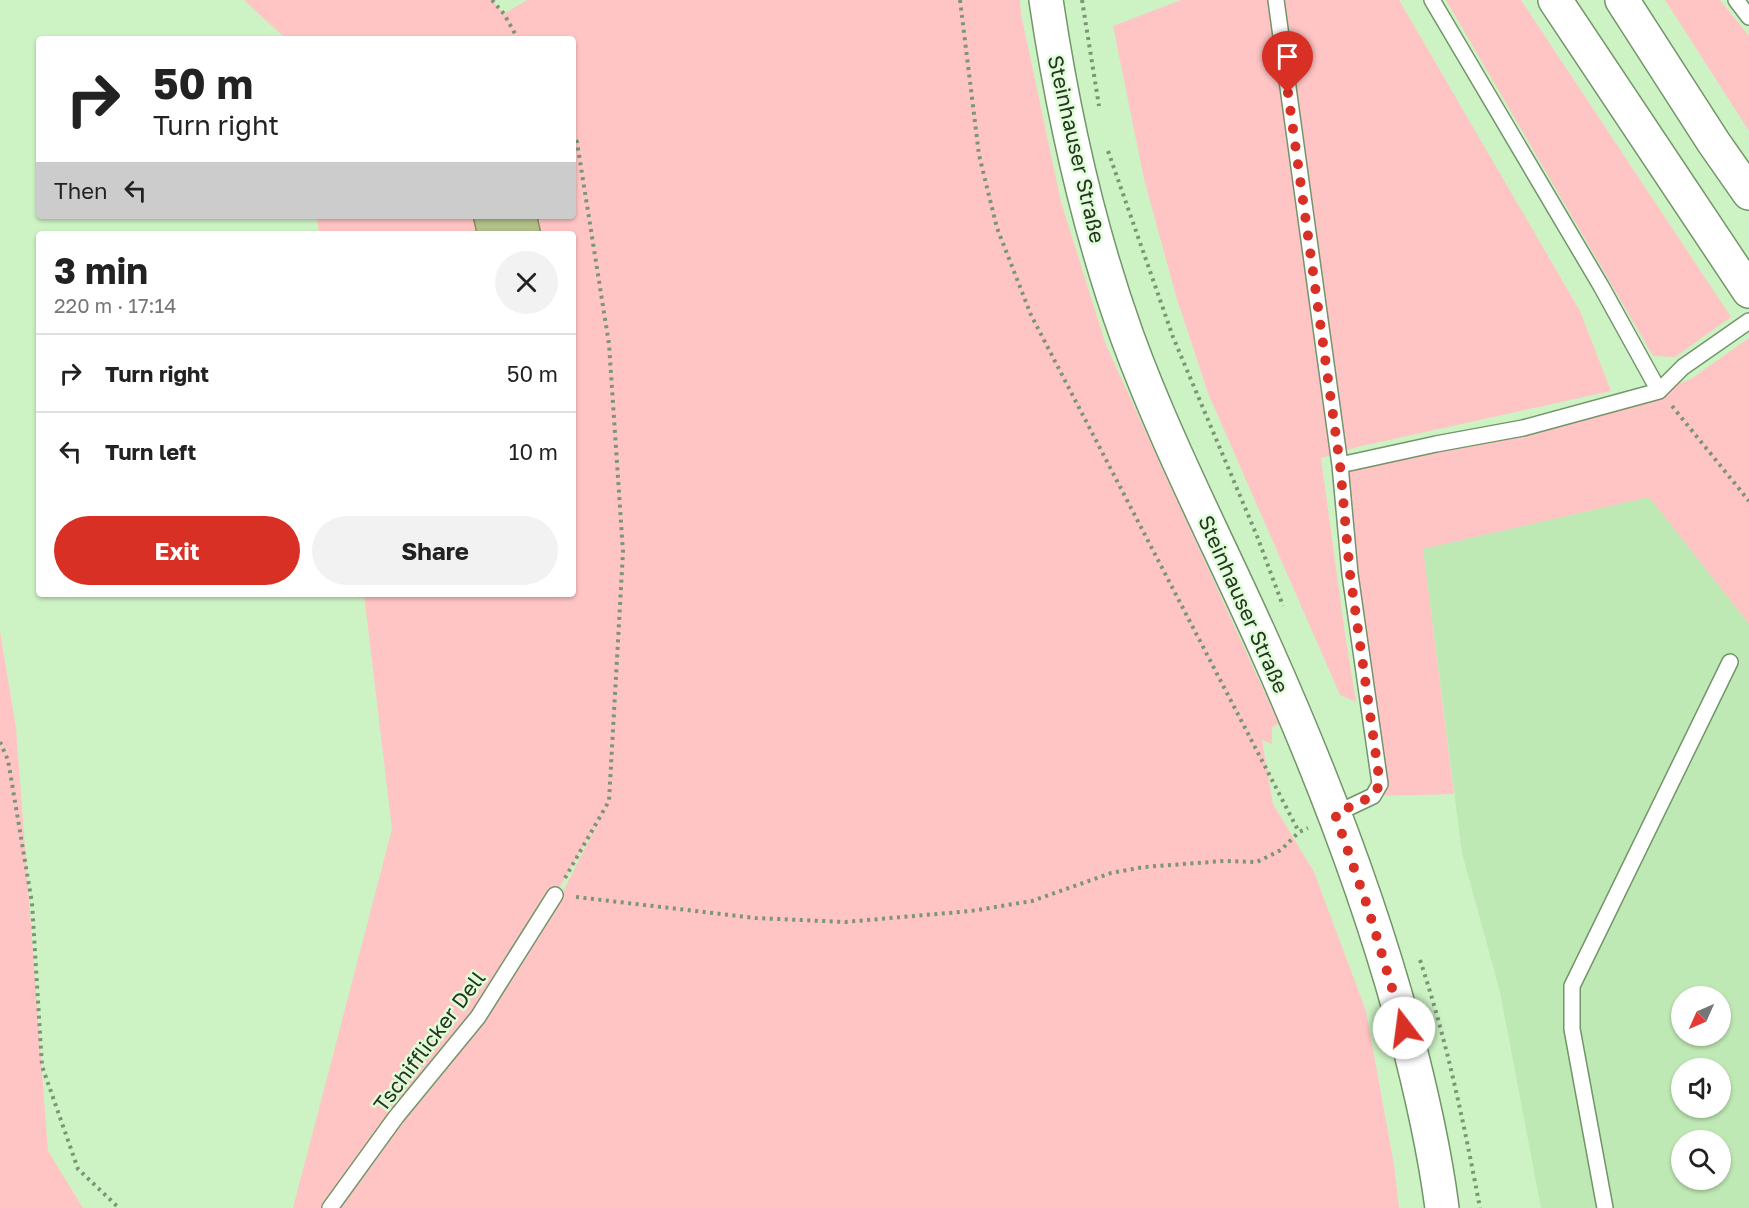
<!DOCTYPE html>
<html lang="en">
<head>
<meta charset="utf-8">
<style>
  body { margin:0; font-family:"Golos Text",sans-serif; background:#f2f2f2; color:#222; height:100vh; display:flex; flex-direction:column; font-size:22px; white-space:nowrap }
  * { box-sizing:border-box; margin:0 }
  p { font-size:20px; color:#767676 }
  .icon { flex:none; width:33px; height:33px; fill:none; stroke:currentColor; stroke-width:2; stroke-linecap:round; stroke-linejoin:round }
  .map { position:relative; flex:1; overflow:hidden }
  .sheet { position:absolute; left:36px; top:231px; width:540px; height:366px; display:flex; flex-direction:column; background:#fff; border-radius:6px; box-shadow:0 2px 4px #0004 }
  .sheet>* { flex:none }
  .banner { position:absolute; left:36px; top:36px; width:540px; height:183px; border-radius:6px; box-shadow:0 2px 4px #0004; background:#fff; color:#222; overflow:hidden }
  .needle { width:39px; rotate:225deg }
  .buttons { position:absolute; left:1671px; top:986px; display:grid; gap:12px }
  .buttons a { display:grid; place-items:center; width:60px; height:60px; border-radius:50%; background:#fff; box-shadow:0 2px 4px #0004; font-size:30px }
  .pin { position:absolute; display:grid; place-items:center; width:51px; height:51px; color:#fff; margin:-62px -26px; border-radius:50% 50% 50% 0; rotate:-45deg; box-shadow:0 0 6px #0007 }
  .pin .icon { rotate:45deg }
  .me { position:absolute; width:66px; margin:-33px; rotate:345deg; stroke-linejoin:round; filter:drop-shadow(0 0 4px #0008) }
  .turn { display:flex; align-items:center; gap:21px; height:126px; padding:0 18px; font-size:27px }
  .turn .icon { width:78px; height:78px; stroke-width:2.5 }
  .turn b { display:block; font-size:42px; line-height:51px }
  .then { display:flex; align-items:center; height:57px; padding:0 18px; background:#0003; gap:12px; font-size:22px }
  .round { display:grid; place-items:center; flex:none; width:63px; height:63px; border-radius:32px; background:#f2f2f2 }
  .summary { display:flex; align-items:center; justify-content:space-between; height:102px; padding:0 18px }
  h1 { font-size:36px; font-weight:700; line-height:45px }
  .action { display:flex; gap:12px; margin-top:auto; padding:12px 18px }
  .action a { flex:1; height:69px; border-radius:36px; background:#d93025; color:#fff; font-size:24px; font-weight:700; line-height:69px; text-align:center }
  .action a+a { background:#f2f2f2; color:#222 }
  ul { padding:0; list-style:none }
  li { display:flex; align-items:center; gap:18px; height:78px; padding:0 18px; border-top:2px solid #e0e0e0 }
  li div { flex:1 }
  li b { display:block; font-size:22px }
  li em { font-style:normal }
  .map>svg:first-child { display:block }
  .built { fill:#bfe9b4; fill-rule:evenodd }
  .green { fill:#ffc5c4; fill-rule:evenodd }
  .building { fill:#b2c089; stroke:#85915d; stroke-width:1.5 }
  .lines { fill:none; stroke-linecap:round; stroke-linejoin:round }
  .lane-casing { stroke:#729569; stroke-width:18 }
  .secondary-casing { stroke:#729569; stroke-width:36 }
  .highway-casing { stroke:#729569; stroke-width:36 }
  .path { stroke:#7c9675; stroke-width:4; stroke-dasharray:3 4.5; stroke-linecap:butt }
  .lane { stroke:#fff; stroke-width:15 }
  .secondary { stroke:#fff; stroke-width:33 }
  .highway { stroke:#fff; stroke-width:33 }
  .route { stroke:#d93025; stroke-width:10; stroke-dasharray:0 18 }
  .labels { text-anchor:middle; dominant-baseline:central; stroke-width:5; stroke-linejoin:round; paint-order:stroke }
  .street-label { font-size:21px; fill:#263422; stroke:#dffed8 }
</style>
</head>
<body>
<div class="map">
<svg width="1749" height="1208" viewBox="0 0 1749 1208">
  <rect width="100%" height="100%" fill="#cdf3c4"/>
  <path class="built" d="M1649,497L1749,624V1208H1541L1500,992L1462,853L1423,549ZM1682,996H1720V1035H1682ZM1682,1068H1720V1107H1682ZM1682,1140H1720V1179H1682Z"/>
  <path class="green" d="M244,0H492L504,14L527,0H1020L1021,14L1061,202L1106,345L1279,724L1272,727V744L1262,740L1273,804L1314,872L1366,1011L1394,1165L1399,1208H293L392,829L364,594H573V234H319L317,216H573V39H286ZM601,816L559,900L555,895Z
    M1181,0H1399L1580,311L1611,391L1357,447L1321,458L1345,634L1356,702L1340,695L1208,393L1176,296L1144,179L1113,26Z
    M1446,0H1521L1731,317L1675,357L1653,356Z
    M1665,0H1720L1749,36V131Z
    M1749,338V624L1649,497L1423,549L1454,794L1373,796L1380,784L1340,465L1659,391L1691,379Z
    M0,631L16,728L48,1151L83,1208H0Z"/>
  <path class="building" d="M473,216H537L541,234H477Z"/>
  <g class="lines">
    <g class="lane-casing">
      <path id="lane" d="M1276,0L1340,465L1350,574L1380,784L1373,796L1335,814
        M1432,0L1601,286L1659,391
        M1736,0L1749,17
        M1659,391L1683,367L1749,321
        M1340,465L1436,444L1523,428L1659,391
        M330,1208L396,1117L478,1017L555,895
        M1605,1208L1572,1029V986L1730,662"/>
    </g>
    <g class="secondary-casing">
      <path id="secondary" d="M1046,0C1063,114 1088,228 1127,336C1166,443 1219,544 1265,647C1320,770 1369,896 1404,1026C1420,1086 1434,1146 1442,1208"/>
    </g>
    <g class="highway-casing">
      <path id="highway" d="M1555,0L1749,291
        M1622,0L1714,143L1749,193"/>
    </g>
    <path class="path" d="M492,0L504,14L518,39
      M960,0L979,155L997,228L1031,315L1299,832
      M1082,0L1099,106
      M1108,151L1173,337L1257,536L1283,606
      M1672,406L1749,501
      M0,742L8,760L32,903L42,1066L78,1169L119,1208
      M565,878L609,801L623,552L609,344L577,142L573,135
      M576,897L755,918L845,922L971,911L1032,901L1111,873L1144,867L1224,861L1257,862L1281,850L1299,832L1308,828
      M1420,960C1447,1041 1464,1124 1480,1208"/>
    <use href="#lane" class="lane"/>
    <use href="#secondary" class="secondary"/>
    <use href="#highway" class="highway"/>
  </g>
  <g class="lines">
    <path class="route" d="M1288,93L1340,465L1350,574L1380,784L1373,796L1335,814L1368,908L1404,1028"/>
  </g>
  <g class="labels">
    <g class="street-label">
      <text transform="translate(1077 149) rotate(77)">Steinhauser Straße</text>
      <text transform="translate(1244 604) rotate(66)">Steinhauser Straße</text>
      <text transform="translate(429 1041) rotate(-53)">Tschifflicker Dell</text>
    </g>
  </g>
</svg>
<div class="buttons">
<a><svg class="needle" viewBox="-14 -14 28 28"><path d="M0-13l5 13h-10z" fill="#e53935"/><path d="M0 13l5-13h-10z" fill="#767676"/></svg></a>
<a><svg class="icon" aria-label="sound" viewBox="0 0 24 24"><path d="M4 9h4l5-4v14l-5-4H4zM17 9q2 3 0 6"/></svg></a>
<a><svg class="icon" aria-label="search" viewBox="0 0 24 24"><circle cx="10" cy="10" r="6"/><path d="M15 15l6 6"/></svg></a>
</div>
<div class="pin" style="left:1288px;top:93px;background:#d93025"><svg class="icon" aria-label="arrive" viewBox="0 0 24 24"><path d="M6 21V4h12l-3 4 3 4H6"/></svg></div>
<svg class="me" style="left:1404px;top:1028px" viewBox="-20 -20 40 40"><circle r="19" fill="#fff"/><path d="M0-13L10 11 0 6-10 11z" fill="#d93025"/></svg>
<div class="banner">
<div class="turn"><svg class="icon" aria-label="right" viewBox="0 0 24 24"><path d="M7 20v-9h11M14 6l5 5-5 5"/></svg><div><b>50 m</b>Turn right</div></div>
<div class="then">Then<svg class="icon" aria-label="left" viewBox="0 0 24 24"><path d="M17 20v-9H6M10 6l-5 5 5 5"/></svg></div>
</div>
<section class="sheet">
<div class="summary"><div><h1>3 min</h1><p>220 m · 17:14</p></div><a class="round"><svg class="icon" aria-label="close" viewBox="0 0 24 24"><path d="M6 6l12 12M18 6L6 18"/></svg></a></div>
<ul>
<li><svg class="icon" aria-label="right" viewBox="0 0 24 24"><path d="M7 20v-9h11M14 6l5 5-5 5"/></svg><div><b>Turn right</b></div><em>50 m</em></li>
<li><svg class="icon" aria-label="left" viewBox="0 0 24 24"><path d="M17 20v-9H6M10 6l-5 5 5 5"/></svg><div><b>Turn left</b></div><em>10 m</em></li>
</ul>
<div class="action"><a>Exit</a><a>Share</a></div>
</section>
</div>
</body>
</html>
